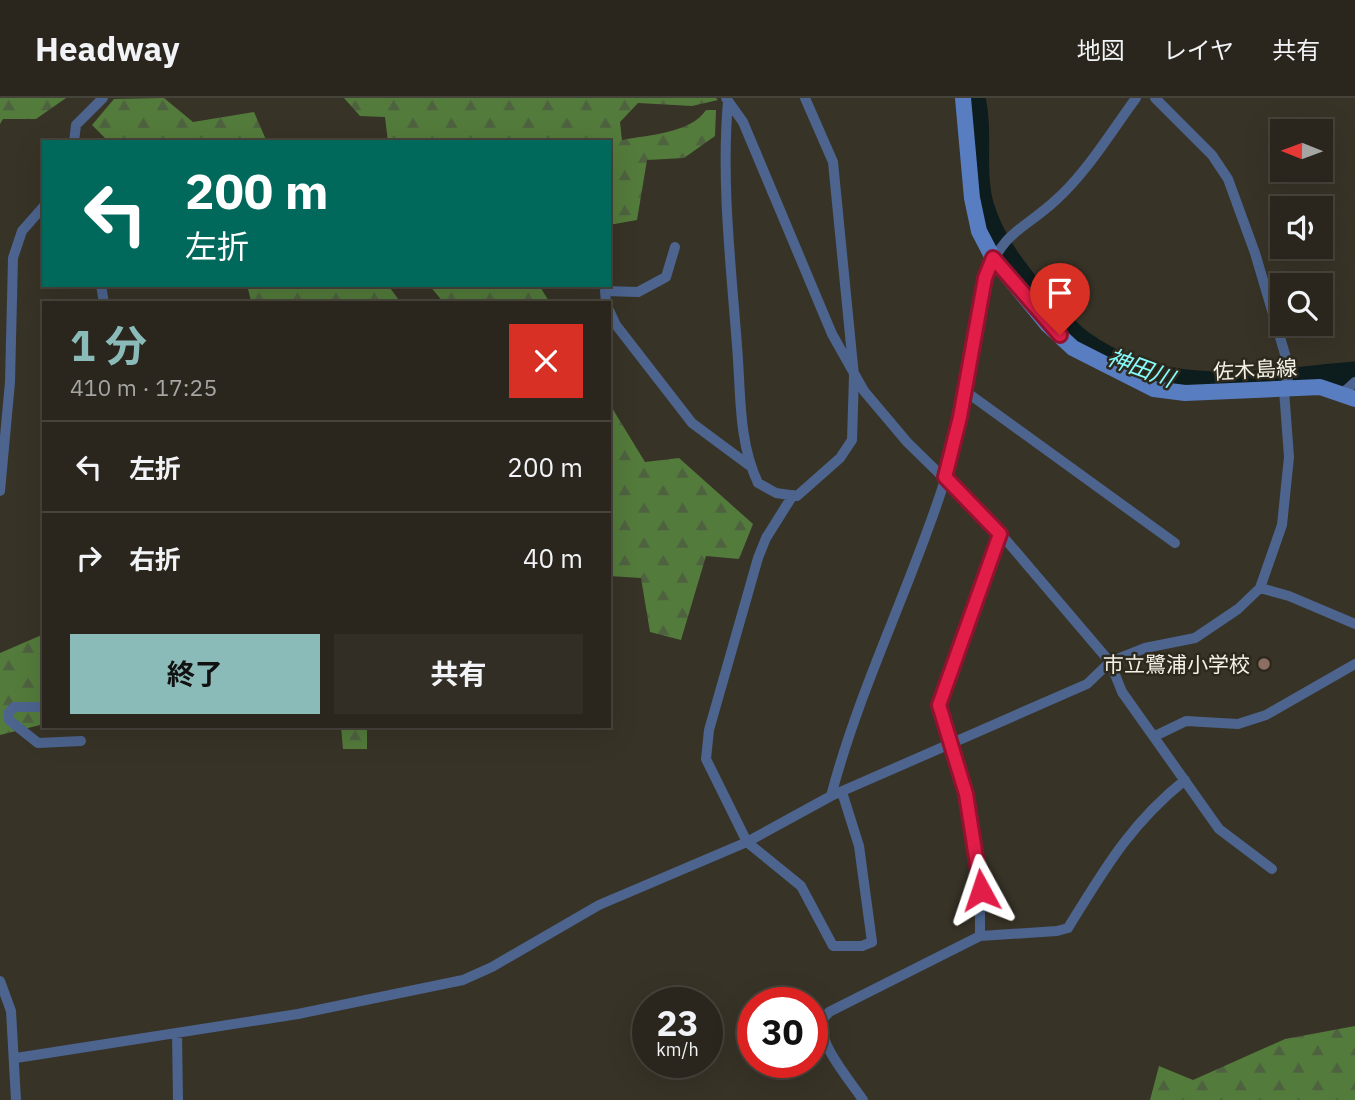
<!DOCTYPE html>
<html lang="ja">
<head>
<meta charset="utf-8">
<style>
  body { margin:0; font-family:"IBM Plex Sans","Noto Sans JP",sans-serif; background:#322e26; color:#f1f3f6; height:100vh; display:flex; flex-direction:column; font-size:26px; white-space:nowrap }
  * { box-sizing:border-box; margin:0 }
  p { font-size:23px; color:#a5a5a4 }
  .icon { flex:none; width:38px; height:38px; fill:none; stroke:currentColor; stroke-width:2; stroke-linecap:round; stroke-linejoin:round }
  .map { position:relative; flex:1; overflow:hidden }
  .details { position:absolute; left:42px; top:203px; width:569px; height:427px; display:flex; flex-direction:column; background:#2a261d; border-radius:0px; box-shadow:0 7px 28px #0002,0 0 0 2px #46433b }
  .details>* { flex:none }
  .banner { position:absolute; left:42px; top:42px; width:569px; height:147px; border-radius:0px; box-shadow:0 7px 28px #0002,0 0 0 2px #46433b; background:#00695c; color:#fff; overflow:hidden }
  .needle { width:46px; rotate:271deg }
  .tools { position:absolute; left:1270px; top:21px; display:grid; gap:14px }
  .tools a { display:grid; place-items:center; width:63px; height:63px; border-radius:0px; background:#2a261d; box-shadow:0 7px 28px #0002,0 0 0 2px #46433b; font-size:35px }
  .speed { position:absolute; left:632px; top:889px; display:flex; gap:14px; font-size:35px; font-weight:700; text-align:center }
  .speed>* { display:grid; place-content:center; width:91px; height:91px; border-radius:50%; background:#2a261d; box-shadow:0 7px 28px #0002,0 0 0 2px #46433b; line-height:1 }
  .speed small { font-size:18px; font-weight:400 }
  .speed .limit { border:10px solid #d22; background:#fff; color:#111 }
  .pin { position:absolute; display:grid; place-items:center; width:60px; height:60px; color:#fff; margin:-72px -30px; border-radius:50% 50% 50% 0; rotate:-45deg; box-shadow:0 0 7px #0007 }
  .pin .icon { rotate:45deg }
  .me { position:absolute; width:77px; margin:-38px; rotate:355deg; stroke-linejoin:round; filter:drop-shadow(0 0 5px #0008) }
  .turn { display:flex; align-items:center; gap:24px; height:147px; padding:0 28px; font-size:32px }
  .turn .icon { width:91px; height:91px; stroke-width:2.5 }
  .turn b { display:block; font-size:49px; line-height:60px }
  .round { display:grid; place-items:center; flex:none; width:74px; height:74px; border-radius:0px; background:#322e26 }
  .summary { display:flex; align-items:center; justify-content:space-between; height:119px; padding:0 28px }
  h1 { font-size:42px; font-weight:700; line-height:52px; color:#8bbbb9 }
  .cta { display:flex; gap:14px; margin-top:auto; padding:14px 28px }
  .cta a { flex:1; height:80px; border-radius:0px; background:#8bbbb9; color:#111; font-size:28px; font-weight:700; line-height:80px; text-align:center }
  .cta a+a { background:#322e26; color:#f1f3f6 }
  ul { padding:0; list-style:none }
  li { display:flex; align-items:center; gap:21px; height:91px; padding:0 28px; border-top:2px solid #46433b }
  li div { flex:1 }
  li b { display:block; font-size:26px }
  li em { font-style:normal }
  header { display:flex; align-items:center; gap:42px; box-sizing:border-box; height:98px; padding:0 35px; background:#2a261d; border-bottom:2px solid #46433b }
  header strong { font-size:33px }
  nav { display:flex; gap:38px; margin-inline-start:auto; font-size:24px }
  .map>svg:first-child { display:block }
  .forest { fill:url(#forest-firs) }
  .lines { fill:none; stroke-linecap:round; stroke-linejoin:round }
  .river { stroke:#0d1c1d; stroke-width:23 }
  .street { stroke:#4c648e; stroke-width:10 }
  .secondary { stroke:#587ec1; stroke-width:16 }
  .route-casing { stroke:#92132f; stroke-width:18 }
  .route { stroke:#e11d48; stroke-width:12 }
  .education-dot { fill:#8d6e63; stroke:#2e291d; stroke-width:2.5 }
  .labels { text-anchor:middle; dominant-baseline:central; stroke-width:5; stroke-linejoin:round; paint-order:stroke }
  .street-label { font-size:21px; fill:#f4f1e9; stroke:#2e291d }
  .poi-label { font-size:21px; fill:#f4f1e9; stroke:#2e291d; text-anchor:end }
  .water-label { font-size:23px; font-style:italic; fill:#85fbfc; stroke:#2e291d }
</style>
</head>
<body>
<header>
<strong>Headway</strong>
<nav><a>地図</a><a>レイヤ</a><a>共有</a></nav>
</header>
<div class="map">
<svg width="1355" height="1002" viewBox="0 0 1355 1002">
  <defs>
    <pattern id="forest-firs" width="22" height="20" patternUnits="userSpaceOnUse" patternTransform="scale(1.75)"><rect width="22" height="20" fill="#537b3b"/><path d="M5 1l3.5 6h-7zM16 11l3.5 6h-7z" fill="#4e6240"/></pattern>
  </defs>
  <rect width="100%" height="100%" fill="#383327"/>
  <path class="forest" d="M0,0H66L36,21H3L0,26Z
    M164,0L193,24L254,14L267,44H109L92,27L114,1Z
    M344,0H716L718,2L692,8L638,5L620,24L622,42C648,37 691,35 706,12H716L715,38L684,60L647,62L637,122L609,127V44H388L385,19L360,18Z
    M247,187H388L401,205H264L251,203Z
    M429,187H539L550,205H444Z
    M609,305L645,364L679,360L753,426L739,461L706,458L681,542L650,534L641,480L609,478Z
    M44,536V626L0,637V555Z
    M341,628H367V651H343Z
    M1355,928V1002H1150L1159,968L1193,982L1285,941Z"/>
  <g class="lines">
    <path class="river" d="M974,0C982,35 973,72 982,106C992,142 1016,173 1040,201C1053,215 1066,232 1081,243C1165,304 1259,283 1355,275"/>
    <path class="street" d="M726,0L743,24L832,236L864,293L907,344L1000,435L1110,564L1122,594L1219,731L1272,771
      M728,3C721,84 731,167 737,248C741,294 738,343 758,385L776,395L797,398L840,360L852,342L854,278L833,64L805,0
      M74,44L76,27L103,0
      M101,187L104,205
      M606,205L605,193L638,194L666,179L675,149
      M609,212L616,227L692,325L750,368
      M965,293L1175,445
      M1343,295L1355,284
      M0,393L10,284L13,160L22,133L44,108
      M793,397L766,440L758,460L709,632L706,661L747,744L801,788L833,848H862L872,844L859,748L842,694
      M1260,490L1289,498L1355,526
      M44,609H14L9,614V622L38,645L81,643
      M1155,638L1186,623L1238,626L1266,617L1355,566
      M831,698C859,592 907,497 941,394C964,326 972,250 985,180C1005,131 1021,134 1056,102C1087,74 1111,34 1136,0
      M980,838L1057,833L1068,830C1104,772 1130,726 1185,682
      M0,883L11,913L16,1002
      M177,935L178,1002
      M16,960L298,916L463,882L492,869L599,807L747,744L831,698L1087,586L1110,564L1145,550L1195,540L1238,511L1260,490L1282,427L1289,359L1284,292L1290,273L1255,155L1228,81L1212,57L1155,0
      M863,1002C852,985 815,943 823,922C824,919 827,917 829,914L980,838V770L966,696L939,607L1000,435"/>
    <path class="secondary" d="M963,0L972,100L979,133L993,160L1047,226L1073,250L1154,291L1185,295L1320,289L1355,301"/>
  </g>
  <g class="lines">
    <g class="route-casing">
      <path id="route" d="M981,792L966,696L939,607L1000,436L945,379L960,319L985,180L993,160L1060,237"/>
    </g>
    <use href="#route" class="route"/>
  </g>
  <circle class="education-dot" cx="1264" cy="566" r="7"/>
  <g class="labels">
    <g class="street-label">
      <text transform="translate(1255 271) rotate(-3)">佐木島線</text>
    </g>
    <g class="poi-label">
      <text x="1250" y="566">市立鷺浦小学校</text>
    </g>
    <g class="water-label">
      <text transform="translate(1141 269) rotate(20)">神田川</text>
    </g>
  </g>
</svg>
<div class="tools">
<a><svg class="needle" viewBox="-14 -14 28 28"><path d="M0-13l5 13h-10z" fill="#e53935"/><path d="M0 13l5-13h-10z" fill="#a5a5a4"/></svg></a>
<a><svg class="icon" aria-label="sound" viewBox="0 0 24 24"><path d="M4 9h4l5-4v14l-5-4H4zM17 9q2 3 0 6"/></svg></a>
<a><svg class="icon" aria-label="search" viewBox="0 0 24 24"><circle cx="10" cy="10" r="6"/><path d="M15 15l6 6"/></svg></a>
</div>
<div class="speed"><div>23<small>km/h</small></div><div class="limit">30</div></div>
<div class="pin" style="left:1060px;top:237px;background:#d93025"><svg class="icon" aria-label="arrive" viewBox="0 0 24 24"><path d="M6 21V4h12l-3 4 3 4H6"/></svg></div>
<svg class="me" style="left:981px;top:792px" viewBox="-20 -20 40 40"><path d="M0-17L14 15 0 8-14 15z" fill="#e11d48" stroke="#fff" stroke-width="4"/></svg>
<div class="banner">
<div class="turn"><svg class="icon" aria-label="left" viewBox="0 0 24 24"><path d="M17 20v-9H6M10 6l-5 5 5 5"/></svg><div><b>200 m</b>左折</div></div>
</div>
<section class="details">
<div class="summary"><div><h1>1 分</h1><p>410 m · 17:25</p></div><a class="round" style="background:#d93025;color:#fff"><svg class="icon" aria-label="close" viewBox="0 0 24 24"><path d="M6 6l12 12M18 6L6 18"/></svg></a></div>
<ul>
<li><svg class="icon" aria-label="left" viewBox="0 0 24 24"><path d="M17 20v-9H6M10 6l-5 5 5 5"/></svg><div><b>左折</b></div><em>200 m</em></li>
<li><svg class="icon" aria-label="right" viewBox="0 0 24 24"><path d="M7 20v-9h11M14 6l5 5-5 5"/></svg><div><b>右折</b></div><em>40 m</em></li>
</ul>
<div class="cta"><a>終了</a><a>共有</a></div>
</section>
</div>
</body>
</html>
